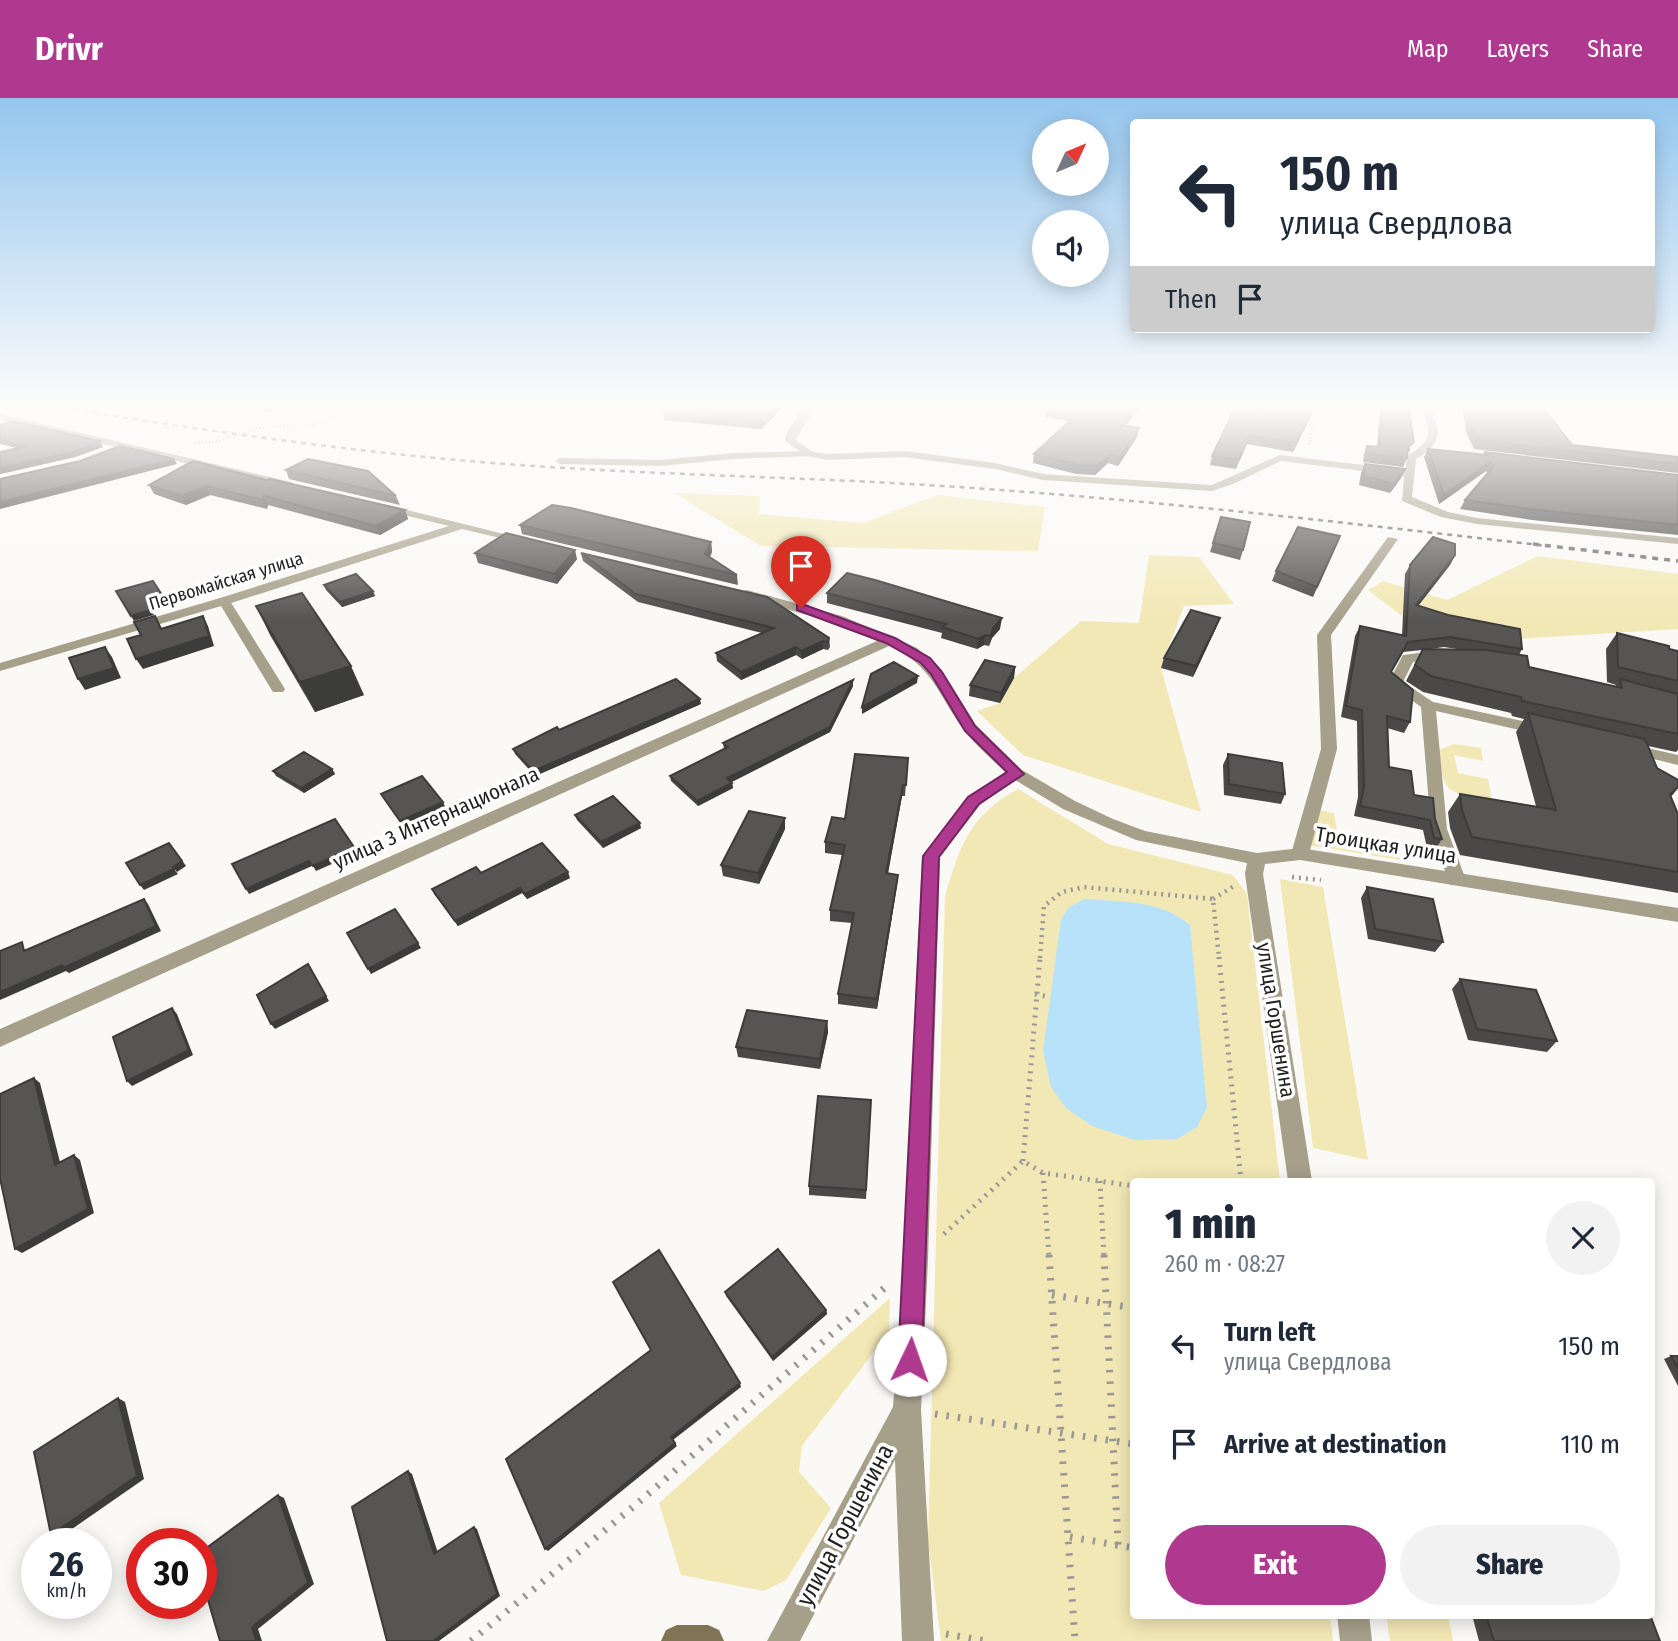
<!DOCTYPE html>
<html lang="en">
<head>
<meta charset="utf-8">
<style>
  body { margin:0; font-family:"Fira Sans Condensed",sans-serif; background:#f2f2f3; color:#1f2937; height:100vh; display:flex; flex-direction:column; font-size:26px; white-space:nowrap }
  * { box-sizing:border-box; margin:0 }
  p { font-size:23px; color:#747a83 }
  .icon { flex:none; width:38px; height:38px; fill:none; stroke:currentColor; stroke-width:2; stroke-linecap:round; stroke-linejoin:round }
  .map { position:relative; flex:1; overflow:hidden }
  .details { position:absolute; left:1130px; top:1080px; width:525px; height:441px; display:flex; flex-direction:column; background:#fff; border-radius:7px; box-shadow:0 4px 18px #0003 }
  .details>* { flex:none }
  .guide { position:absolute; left:1130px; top:21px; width:525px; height:214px; border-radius:7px; box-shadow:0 4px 18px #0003; background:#fff; color:#1f2937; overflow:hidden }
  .needle { width:46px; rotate:46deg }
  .buttons { position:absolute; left:1032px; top:21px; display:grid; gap:14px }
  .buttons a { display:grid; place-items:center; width:77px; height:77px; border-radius:50%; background:#fff; box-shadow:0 4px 18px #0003; font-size:35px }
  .speed { position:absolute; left:21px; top:1430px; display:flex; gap:14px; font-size:35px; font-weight:700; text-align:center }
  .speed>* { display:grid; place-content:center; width:91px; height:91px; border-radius:50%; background:#fff; box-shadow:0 4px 18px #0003; line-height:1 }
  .speed small { font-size:18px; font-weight:400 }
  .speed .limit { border:10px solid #d22; background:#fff; color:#111 }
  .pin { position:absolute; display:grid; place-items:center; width:60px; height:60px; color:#fff; margin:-72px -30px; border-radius:50% 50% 50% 0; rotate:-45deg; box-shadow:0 0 7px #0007 }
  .pin .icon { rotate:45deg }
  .me { position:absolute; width:77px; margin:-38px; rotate:3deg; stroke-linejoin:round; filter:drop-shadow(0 0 5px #0008) }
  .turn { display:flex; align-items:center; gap:24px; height:147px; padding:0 35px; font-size:32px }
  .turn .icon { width:91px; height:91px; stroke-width:2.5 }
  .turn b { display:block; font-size:49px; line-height:60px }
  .then { display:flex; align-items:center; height:66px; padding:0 35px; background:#0003; gap:14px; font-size:26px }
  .round { display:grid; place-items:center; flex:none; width:74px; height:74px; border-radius:37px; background:#f2f2f3 }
  .headline { display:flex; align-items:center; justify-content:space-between; height:119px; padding:0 35px }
  h1 { font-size:42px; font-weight:800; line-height:52px }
  .primary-button { display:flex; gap:14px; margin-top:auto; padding:14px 35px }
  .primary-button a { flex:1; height:80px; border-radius:42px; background:#b03990; color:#fff; font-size:28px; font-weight:800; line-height:80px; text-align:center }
  .primary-button a+a { background:#f2f2f3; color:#1f2937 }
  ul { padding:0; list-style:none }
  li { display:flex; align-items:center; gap:21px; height:98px; padding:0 35px }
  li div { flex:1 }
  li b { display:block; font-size:26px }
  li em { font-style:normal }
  header { display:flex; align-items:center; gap:42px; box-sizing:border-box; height:98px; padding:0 35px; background:#b03990; color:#fff }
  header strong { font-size:33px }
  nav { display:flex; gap:38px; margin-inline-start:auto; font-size:24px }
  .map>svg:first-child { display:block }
  .green { fill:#f2e8b5 }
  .water { fill:#b7e2fa }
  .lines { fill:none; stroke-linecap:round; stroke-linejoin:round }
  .path-far3 { stroke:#999896; stroke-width:2.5; stroke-dasharray:1 2.5; stroke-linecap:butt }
  .path-far2 { stroke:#999896; stroke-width:4.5; stroke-dasharray:2 5; stroke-linecap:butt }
  .path-far1 { stroke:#999896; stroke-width:5; stroke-dasharray:2 6; stroke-linecap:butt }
  .path { stroke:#999896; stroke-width:7; stroke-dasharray:2.5 9; stroke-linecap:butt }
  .lane { fill:#a69f8a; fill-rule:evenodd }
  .street { fill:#a69f8a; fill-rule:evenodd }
  .secondary { fill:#7f7454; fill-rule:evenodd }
  .rail-far1 { stroke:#696967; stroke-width:2.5; stroke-dasharray:5 5; stroke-linecap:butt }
  .rail { stroke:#696967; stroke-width:3.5; stroke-dasharray:6 6; stroke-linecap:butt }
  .wall { fill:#4a4947; fill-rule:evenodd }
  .shaded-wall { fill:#3c3c3a }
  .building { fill:#565553; stroke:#3c3c3a; stroke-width:2 }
  .route { fill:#b03990; stroke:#72255e; stroke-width:2 }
  .labels { text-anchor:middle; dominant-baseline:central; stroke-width:7; stroke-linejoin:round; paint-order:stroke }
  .far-street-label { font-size:18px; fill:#222221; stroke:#fff }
  .street-label { font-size:21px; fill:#222221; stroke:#fff }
  .near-street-label { font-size:24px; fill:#222221; stroke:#fff }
</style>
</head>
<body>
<header>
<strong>Drivr</strong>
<nav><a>Map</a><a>Layers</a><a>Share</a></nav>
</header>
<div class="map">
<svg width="1678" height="1543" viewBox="0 0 1678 1543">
  <rect width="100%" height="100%" fill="#faf9f6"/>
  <path class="green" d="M674,395L760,398L759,416L863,425L938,397L1045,409L1038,453L761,448Z
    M1149,457L1199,459L1234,506L1184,508L1161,570L1201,714L1023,657L977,613L1000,605L1014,580L1081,523L1139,525Z
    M1538,458L1678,476V531L1514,541L1403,519L1368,492L1383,483L1447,502Z
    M1454,646L1481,650L1483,663L1454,657L1458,675L1488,681L1492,702C1449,694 1443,699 1439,652Z
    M1018,691L1108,746L1233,777L1247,796L1280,1083H1134V1517H1330L1333,1543H941L928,1443L945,798C960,748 969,718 1018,691Z
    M1309,710L1334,715L1337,733L1395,742L1400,762L1302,746Z
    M1280,781L1323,789L1368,1062L1313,1050Z
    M890,1200L889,1234L802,1348L799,1374L831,1410L786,1482L764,1493L681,1477L659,1405Z
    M1386,1517H1448L1453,1543H1390Z"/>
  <path class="water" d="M1085,801C1122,804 1161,802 1190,827L1207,1010L1197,1029L1177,1041L1135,1042L1092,1028L1066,1010L1051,989L1043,953L1061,821L1069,809Z"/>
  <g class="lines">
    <path class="path-far3" d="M195,345L212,344L259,330L314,327L368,307
      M1309,347L1317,307"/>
    <path class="path-far2" d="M1292,779L1321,782
      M1213,801L1234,788
      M1040,860L1044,808L1062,794L1084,789L1213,801L1219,860"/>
    <path class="path-far1" d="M1219,859L1241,1083
      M1035,896L1049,899
      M1023,1063L1040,859
      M1043,1075L1049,1159
      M1100,1083L1104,1159
      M944,1136L1023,1063L1043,1075L1134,1088"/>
    <path class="path" d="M1049,1157L1075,1543
      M1104,1157L1118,1447
      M1052,1197L1134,1210
      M935,1316L1134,1346
      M1070,1439L1134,1450
      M946,1536L986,1543
      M471,1543L639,1404L888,1187"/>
    <path class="lane" d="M810,353L813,354V358L733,361L660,368L560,366L555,363L560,360L660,362L733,355Z
      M1388,439L1398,441L1331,537L1337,651L1309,756L1300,762L1291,756L1321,651L1317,537Z
      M224,499L230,503L285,591L283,594H273L271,591L218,503Z
      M1443,552L1448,553V559L1413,564L1403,584L1433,604L1541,627L1548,632L1541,637L1436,613L1447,731L1466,782L1463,787H1451L1448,782L1431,731L1421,609L1388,585L1403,557Z
      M1630,646L1678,657V667L1625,654L1622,651Z"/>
    <path class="street" d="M803,307H811L809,320L795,342L813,354L827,356L904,353L995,365L1043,376L1212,387L1280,357L1405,372L1407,358C1435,341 1430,336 1421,307H1430C1440,335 1444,344 1416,361L1412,399L1448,414L1477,420L1678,440V446L1477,426L1441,419L1402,403L1404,378L1281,363L1233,386L1212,393L1043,382L995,371L904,359L827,362L807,358L785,343C786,330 799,320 803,307Z
      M0,316L291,384L296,387L291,390L0,322Z
      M383,406L532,443L526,446L462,431L228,506L0,573V565L220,500L449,428L379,411V407Z
      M747,492L842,518L917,550L941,571L976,627L1022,672L1075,703L1113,721L1145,733L1257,755L1300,750L1678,810V824L1300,762L1265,766L1263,776L1312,1083H1288L1245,776L1247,765L1136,742L1063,711L1015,682L980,707L940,759L928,1162L921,1312L934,1543H902L895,1362L800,1543H767L893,1309L904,1162L922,758L968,699L1005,674C992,661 975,647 963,631C938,596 932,567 889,548L0,949V931L877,543L832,524L743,499V493Z
      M1337,1517H1369L1372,1543H1340Z"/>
    <path class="secondary" d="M677,1527H708L719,1532L724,1543H661L666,1532Z"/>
    <path class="rail-far1" d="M44,307C189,330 334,352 481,364C635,377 789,378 943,388C1145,401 1347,425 1548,448"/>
    <path class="rail" d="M1533,446L1678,463"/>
  </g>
  <path class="wall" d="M176,307H211L203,311Z
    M227,307H284L268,314Z
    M785,307L761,331L664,322L663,314Z
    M830,307H864L862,310Z
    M1380,307H1408L1410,353L1407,355V360L1403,369L1363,364L1364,356L1367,348L1377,349Z
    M1462,307H1541L1572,347L1678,359V375L1474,351L1466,334Z
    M1236,308L1307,326L1293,354L1247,346L1236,371L1210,367L1212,358Z
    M1047,311L1138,312L1125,328L1137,339L1118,368L1108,365L1095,377L1076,376L1033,365L1034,356L1069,323L1045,319Z
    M0,327L103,349L75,359L0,376V354L16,350L0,346Z
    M1428,351L1483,357L1485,354L1678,377V437L1532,422L1460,411L1465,402L1487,375L1486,373L1439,406L1424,359Z
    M1365,366L1401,380L1390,395L1359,387L1361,375Z
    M286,372L396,398L400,407L289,381Z
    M266,382L405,412L408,421L380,437L268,407L267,411L210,397L186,407L154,396L149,387Z
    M1221,419L1243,452L1240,462L1210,454Z
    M520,427L711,444L712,454L710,459L737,477L738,487L522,436Z
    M1340,438L1313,499L1272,483L1276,473Z
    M475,455L577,461L557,486L478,465Z
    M581,455L829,540L830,549L828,552L823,551L802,561L796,557L741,582L717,563L716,555L762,535L638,504L583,463Z
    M1455,457L1450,467L1418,508L1522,551L1519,557L1529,569L1615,589L1616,587L1607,584L1606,551L1617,535L1678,553V652L1676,654L1648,648L1657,670L1678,682V690L1671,699L1678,716V795L1460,757L1450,730L1448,714L1460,696L1536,708L1516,634L1524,621L1512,618L1511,615L1423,594L1406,583L1422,552L1403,554L1391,574L1410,624L1404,635L1387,630L1389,669L1435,721L1442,741L1435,752L1427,750L1423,732L1354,718L1358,699L1357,623L1341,619L1355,538L1360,528L1402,537L1405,476L1410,467ZM1444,549L1457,551H1430Z
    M324,487L373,493L375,498L342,509L326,492Z
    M827,495L1000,531L992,540L989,548L984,547L977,551L941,540L942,535L827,505Z
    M256,508L364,597L315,614L270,537Z
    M1216,530L1193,579L1161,570L1164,560Z
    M1015,569L1014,580L1000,605L969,598L970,587Z
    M853,588L830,634L731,684L732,685L733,690L698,708L671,683L670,678L724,651L723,645Z
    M701,606L535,678L515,656L513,651Z
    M1228,656L1285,696L1281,706L1224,697L1223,667Z
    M908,660L905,698H902L888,775L898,777L897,787L877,911L838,906V896L852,825L830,823V812L842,757L825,755V744L845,721Z
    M332,671L335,676L304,695L276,678L273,673Z
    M381,696L443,704L445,709L403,728L384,701Z
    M575,717L641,730L603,750L577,722Z
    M785,731L759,786L723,778L721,767Z
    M481,775L570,780L527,801L522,795L458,828L434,796L432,791Z
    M1367,789L1443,844L1435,854L1368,841L1361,800Z
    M1460,881L1557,943L1547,954L1468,942L1452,891Z
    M827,923L828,934L820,971L738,959L736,949Z
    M871,1002L866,1101L809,1097V1088Z
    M725,1194L826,1212L827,1216L773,1263L726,1198Z
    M1671,1258H1678V1288L1664,1261Z
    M1472,1517H1650L1660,1543H1479Z"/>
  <path class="shaded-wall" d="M201,307H211L203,311Z
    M265,307H284L268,314Z
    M776,307H785L761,331L760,323Z
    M1137,307H1139L1138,312L1119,336L1121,327Z
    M1310,318L1307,326L1293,354L1296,345Z
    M1139,330L1137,339L1118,368L1120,359Z
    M100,343L103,349L75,359L0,376V370Z
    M1110,356L1108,365L1095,377L1096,368Z
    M174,361L177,366L0,411V404Z
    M1490,364L1486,373L1439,406L1444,397Z
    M1405,371L1401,380L1390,395L1394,386Z
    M206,388L210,397L186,407L182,398Z
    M264,398L268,407L267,411L263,402Z
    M405,412L408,421L380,437L376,428Z
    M711,444L712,454L706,466L705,456Z
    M575,452L577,461L557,486L555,476Z
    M1455,457L1450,467L1411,517L1416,507Z
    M373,493L375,498L342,509L340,504Z
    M166,503L169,508L152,513L149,508Z
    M151,512L154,517L134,523L131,518Z
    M203,518L208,528L214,548L143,571L136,561Z
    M1002,520L1000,531L992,540L989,548L993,530Z
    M1220,520L1216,530L1193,579L1196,568Z
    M985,537L984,547L977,551L978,541Z
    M823,543V551L802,561L801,553Z
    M105,549L112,559L121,580L85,592L78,581Z
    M796,549V557L741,582V574Z
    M351,568L364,597L315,614L300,584Z
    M1015,569L1014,580L1000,605L1001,595Z
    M918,578L917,585L862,616V609Z
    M853,582V588L830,634L728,686L727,680Z
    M700,601L701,606L535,678L533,673Z
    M332,671L335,676L304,695L301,690Z
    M732,685L733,690L698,708L697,703Z
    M903,687L902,698L886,786V775Z
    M443,704L445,709L403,728L400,723Z
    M785,720V731L759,786L758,775Z
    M640,725L641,730L603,750L601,744Z
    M354,749L357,755L316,773L313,768Z
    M173,750L186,768L177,774L173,769Z
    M309,763L312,768L249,796L246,791Z
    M174,771L178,776L144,792L140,787Z
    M568,774L570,780L527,801L525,796Z
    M898,777L897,787L877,911V901Z
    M520,790L522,795L458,828L455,823Z
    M144,801L148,806L161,833L69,875L66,873L0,902V894Z
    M418,845L421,850L371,876L368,871Z
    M308,866L329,903L275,931L271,926Z
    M172,910L177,916L193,957L132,988L127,983Z
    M827,923L828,934L820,971V961Z
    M34,980L40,985L62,1072L55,1067Z
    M74,1057L80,1062L94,1115L22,1155L15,1151Z
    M826,1212L827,1216L773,1263L772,1259Z
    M740,1285L741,1289L673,1342L671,1339Z
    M118,1300L125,1304L144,1381L59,1440L51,1437Z
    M675,1345L677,1348L548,1453L545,1451Z
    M408,1373L412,1376L439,1458L434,1456Z
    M278,1397L284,1400L314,1486L258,1531L262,1543H256L252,1529Z
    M474,1429L477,1431L500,1498L439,1543H433Z"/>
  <path class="building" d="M669,307H776L760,323L663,314Z
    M1052,307H1137L1121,327L1139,330L1120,359L1110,356L1096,368L1078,367L1034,356L1077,316L1047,311Z
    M1280,307H1313L1310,318L1296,345L1249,338L1239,362L1212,358L1236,308L1278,314Z
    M1383,307H1408L1414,344L1408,349L1407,360L1366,355L1367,348L1379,349Z
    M1467,307H1541L1572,347L1678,359V366L1479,342L1470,325Z
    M12,323L100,343L72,354L0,370V354L24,349L0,341V327Z
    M120,348L174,361L0,404V381L80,363Z
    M1428,351L1487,357L1485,354L1678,377V427L1537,412L1465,402L1493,369L1490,364L1444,397Z
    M308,361L368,373L396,398L286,372Z
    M193,363L266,382L270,381L405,412L376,428L264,398L263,402L206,388L182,398L149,387Z
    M1365,366L1405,371L1394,386L1363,378Z
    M552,407L571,410L711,444L705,456L737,477L520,427Z
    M1221,419L1250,424L1243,452L1213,445Z
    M1298,429L1340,438L1317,489L1276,473Z
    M506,435L575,452L555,476L475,455Z
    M1433,439L1455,446V457L1416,507L1448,517L1520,531L1522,551L1450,539L1408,544L1391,574L1413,592L1410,624L1387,618L1389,669L1411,673L1414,697L1433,700L1435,721L1442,741L1434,740L1430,722L1360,708L1364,689L1362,612L1346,608L1360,528L1406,538L1410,467Z
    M581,455L767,499L829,540L828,544L823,543L801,553L796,549L741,574L716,555L774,530L636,496Z
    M847,475L875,482L1002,520L993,530L991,538L985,537L978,541L942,529L946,526L827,495Z
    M356,476L373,493L340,504L324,487Z
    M153,483L166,503L149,508L151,512L131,518L116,493Z
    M302,495L351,568L300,584L256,508Z
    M1191,512L1220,520L1196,568L1164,560Z
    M155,518L161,531L203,518L209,538L136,561L127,541L141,537L134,524Z
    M1617,535L1669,548V551L1678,553V583L1618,569Z
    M105,549L114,570L78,581L69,560Z
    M1423,551L1486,552L1527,558L1529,569L1622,590L1620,581L1678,596V636L1522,603L1521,599L1431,578L1415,567Z
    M985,562L1015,569L1001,595L970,587Z
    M894,564L918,578L862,609L871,576Z
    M676,581L700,601L533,673L513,651L557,629L559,632Z
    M853,582L830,629L727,680L732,685L697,703L670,678L728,649L723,645Z
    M1528,615L1645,641L1657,670L1678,682V689L1670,697L1678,716V774L1472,739L1462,712L1460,696L1556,712Z
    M304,654L332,671L301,690L273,673Z
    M855,656L908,660L906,687H903L886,775L898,777L877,901L838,896L854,815L830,812L845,747L825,744L832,719L845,721Z
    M1228,656L1282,665L1285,696L1229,686Z
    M422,678L443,704L400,723L381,696Z
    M613,698L640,725L601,744L575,717Z
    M749,713L785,720L758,775L721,767Z
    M335,721L354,749L313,768L309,763L246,791L232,766Z
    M169,745L182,763L173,769L174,771L140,787L126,765Z
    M542,745L568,774L525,796L520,790L455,823L432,791L476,769L481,775Z
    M1367,789L1433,801L1443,844L1375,831Z
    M144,801L156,828L63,870L62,867L0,894V853L22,844L24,853Z
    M395,811L418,845L368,871L347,835Z
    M308,866L326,898L271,926L257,897Z
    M1460,881L1536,892L1557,943L1477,931Z
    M172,910L189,952L127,983L113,939Z
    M747,912L827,923L820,961L736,949Z
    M34,980L55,1067L74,1057L88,1111L15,1151L0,1080V996Z
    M818,998L871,1002L866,1092L809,1088Z
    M778,1151L826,1212L772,1259L725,1194Z
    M659,1152L740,1285L671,1339L675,1345L545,1451L506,1361L651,1252L613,1184Z
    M1671,1258H1678V1270Z
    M118,1300L137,1378L51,1437L34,1354Z
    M408,1373L434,1456L474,1429L497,1496L433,1543H387L352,1409Z
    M278,1397L308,1485L252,1529L256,1543H220L201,1478V1454Z
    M1486,1517H1650L1660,1543H1494Z"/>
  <linearGradient id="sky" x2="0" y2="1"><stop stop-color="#94c6ef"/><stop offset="0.59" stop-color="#fdfcfb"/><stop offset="1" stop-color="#fdfcfb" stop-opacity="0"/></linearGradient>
  <rect width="1678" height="523" fill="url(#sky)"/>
  <path class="route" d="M797,507H805L895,540L930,560L942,574L975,628L1024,676L979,706L939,759L922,1262L918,1270L910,1274L901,1270L898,1262L923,758L968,699L1007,674L965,633L931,576L921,565L886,545L797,512Z"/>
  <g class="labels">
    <g class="far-street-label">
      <text transform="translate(226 483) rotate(-17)">Первомайская улица</text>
    </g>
    <g class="street-label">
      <text transform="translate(436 720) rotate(-24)">улица 3 Интернационала</text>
      <text transform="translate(1386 747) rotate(9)">Троицкая улица</text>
      <text transform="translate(1276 922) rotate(81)">улица Горшенина</text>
    </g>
    <g class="near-street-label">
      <text transform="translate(845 1427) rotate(-62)">улица Горшенина</text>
    </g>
  </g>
</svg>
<div class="buttons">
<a><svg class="needle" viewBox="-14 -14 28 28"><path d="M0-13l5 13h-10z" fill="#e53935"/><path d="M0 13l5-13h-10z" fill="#747a83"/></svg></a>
<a><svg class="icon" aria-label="sound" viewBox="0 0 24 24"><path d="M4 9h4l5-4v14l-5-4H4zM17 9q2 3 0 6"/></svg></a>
</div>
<div class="speed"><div>26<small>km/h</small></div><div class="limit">30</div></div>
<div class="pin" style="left:801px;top:510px;background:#d93025"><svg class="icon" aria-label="arrive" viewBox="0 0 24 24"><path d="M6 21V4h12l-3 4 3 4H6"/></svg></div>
<svg class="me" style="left:910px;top:1262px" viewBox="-20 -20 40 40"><circle r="19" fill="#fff"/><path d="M0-13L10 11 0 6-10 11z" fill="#b03990"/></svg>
<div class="guide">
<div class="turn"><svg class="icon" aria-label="left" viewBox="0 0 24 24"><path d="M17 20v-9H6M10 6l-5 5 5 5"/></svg><div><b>150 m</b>улица Свердлова</div></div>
<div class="then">Then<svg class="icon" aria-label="arrive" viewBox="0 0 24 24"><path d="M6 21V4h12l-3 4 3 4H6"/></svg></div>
</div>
<section class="details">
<div class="headline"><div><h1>1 min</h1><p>260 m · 08:27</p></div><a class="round"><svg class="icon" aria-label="close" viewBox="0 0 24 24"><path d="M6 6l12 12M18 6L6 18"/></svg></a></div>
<ul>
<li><svg class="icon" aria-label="left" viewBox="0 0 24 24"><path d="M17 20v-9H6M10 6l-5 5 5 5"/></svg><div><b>Turn left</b><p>улица Свердлова</p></div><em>150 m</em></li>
<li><svg class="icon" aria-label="arrive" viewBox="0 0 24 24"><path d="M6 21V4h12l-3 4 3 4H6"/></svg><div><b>Arrive at destination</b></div><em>110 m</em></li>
</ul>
<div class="primary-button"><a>Exit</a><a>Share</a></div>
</section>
</div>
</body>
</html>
